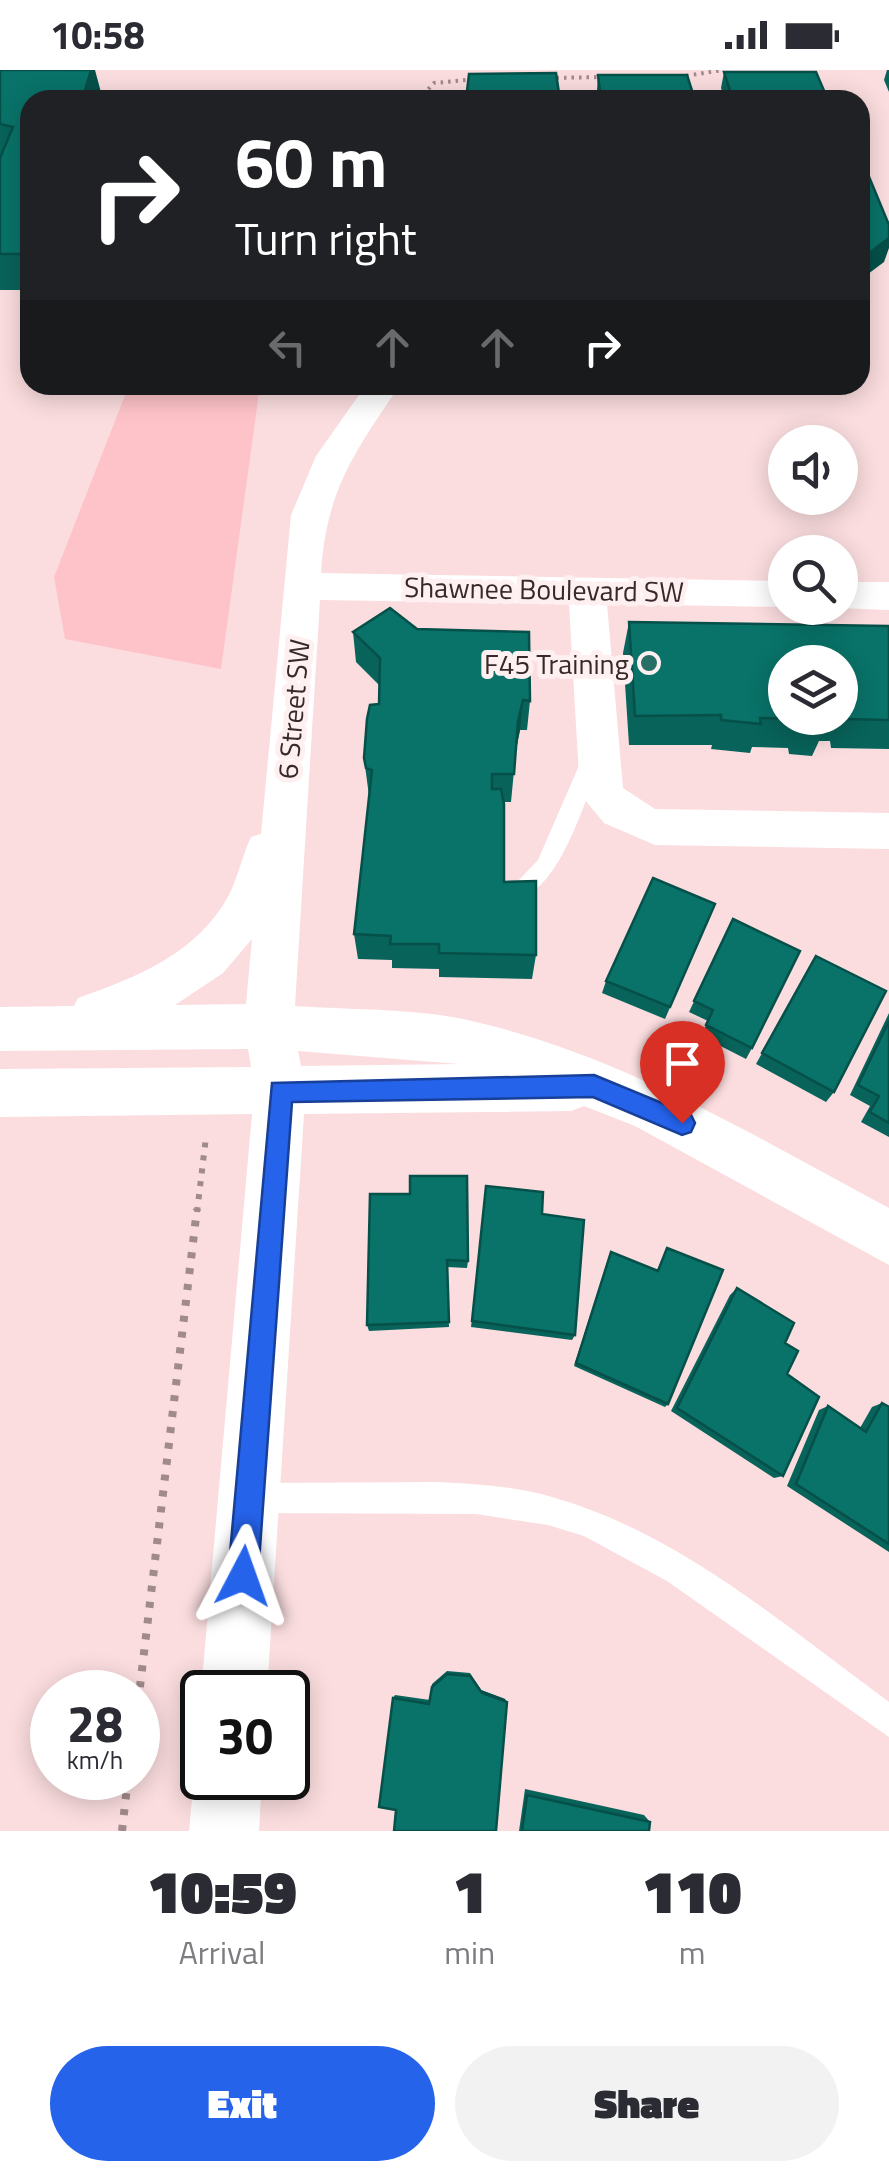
<!DOCTYPE html>
<html lang="en">
<head>
<meta charset="utf-8">
<style>
  body { margin:0; font-family:"Titillium Web",sans-serif; background:#f2f2f3; color:#2b2b33; height:100vh; display:flex; flex-direction:column; font-size:38px; white-space:nowrap }
  * { box-sizing:border-box; margin:0 }
  p { font-size:32px; color:#7c7c81 }
  .icon { flex:none; width:55px; height:55px; fill:none; stroke:currentColor; stroke-width:2; stroke-linecap:round; stroke-linejoin:round }
  .map { position:relative; height:1761px; overflow:hidden }
  .sheet { display:flex; flex-direction:column; background:#fff; flex:1 }
  .sheet>* { flex:none }
  .hud { position:absolute; left:20px; top:20px; width:850px; height:305px; border-radius:30px; box-shadow:0 5px 25px #0003; background:#202124; color:#fff; overflow:hidden }
  .buttons { position:absolute; left:768px; top:355px; display:grid; gap:20px }
  .buttons a { display:grid; place-items:center; width:90px; height:90px; border-radius:50%; background:#fff; box-shadow:0 5px 25px #0003; font-size:50px }
  .speed { position:absolute; left:30px; top:1600px; display:flex; gap:20px; font-size:50px; font-weight:700; text-align:center }
  .speed>* { display:grid; place-content:center; width:130px; height:130px; border-radius:50%; background:#fff; box-shadow:0 5px 25px #0003; line-height:1 }
  .speed small { font-size:25px; font-weight:400 }
  .speed .limit { border:5px solid #111; border-radius:15px; background:#fff; color:#111 }
  .pin { position:absolute; display:grid; place-items:center; width:85px; height:85px; color:#fff; margin:-102px -42px; border-radius:50% 50% 50% 0; rotate:-45deg; box-shadow:0 0 10px #0007 }
  .pin .icon { rotate:45deg }
  .me { position:absolute; width:110px; margin:-55px; rotate:4deg; stroke-linejoin:round; filter:drop-shadow(0 0 8px #0008) }
  .turn { display:flex; align-items:center; gap:35px; height:210px; padding:0 50px; font-size:45px }
  .turn .icon { width:130px; height:130px; stroke-width:2.5 }
  .turn b { display:block; font-size:70px; line-height:85px }
  .lanes { display:flex; align-items:center; height:95px; padding:0 50px; background:#0003; justify-content:center; gap:50px; direction:ltr }
  .lanes .off { opacity:.35 }
  .eta { display:flex; justify-content:space-evenly; align-items:center; height:170px; text-align:center }
  .eta b { font-size:60px; font-weight:800; line-height:70px }
  .button { display:flex; gap:20px; margin-top:auto; padding:20px 50px }
  .button a { flex:1; height:115px; border-radius:60px; background:#2563eb; color:#fff; font-size:40px; font-weight:800; line-height:115px; text-align:center }
  .button a+a { background:#f2f2f3; color:#2b2b33 }
  .status { display:flex; justify-content:space-between; align-items:center; height:70px; padding:0 50px; background:#fff; direction:ltr }
  .status svg { height:28px; fill:currentColor }
  .map>svg:first-child { display:block }
  .green { fill:#fec3c8 }
  .lines { fill:none; stroke-linecap:round; stroke-linejoin:round }
  .path-far2 { stroke:#a08a8b; stroke-width:4; stroke-dasharray:2.5 5; stroke-linecap:butt }
  .path-far1 { stroke:#a08a8b; stroke-width:6; stroke-dasharray:5 8; stroke-linecap:butt }
  .path { stroke:#a08a8b; stroke-width:8; stroke-dasharray:6 10; stroke-linecap:butt }
  .service { fill:#fff; fill-rule:evenodd }
  .minor { fill:#fff; fill-rule:evenodd }
  .wall { fill:#08635a; fill-rule:evenodd }
  .shaded-wall { fill:#06504a }
  .building { fill:#097369; stroke:#06504a; stroke-width:2.5 }
  .route { fill:#2563eb; stroke:#184099; stroke-width:2.5 }
  .poi-dot { fill:#266e66; stroke:#feeff0; stroke-width:4 }
  .labels { text-anchor:middle; dominant-baseline:central; stroke-width:10; stroke-linejoin:round; paint-order:stroke }
  .street-label { font-size:28px; fill:#37292a; stroke:#feeff0 }
  .poi-label { font-size:28px; fill:#37292a; stroke:#feeff0; text-anchor:end }
</style>
</head>
<body>
<div class="status"><b>10:58</b><svg viewBox="0 0 49 12"><path d="M0 12V9h3v3zM5 12V6h3v6zM10 12V3h3v9zM15 12V0h3v12zM26 1h20v11H26zM47 4h2v5h-2z"/></svg></div>
<div class="map">
<svg width="889" height="1761" viewBox="0 0 889 1761">
  <rect width="100%" height="100%" fill="#fbdddf"/>
  <path class="green" d="M129,315H260L221,599L65,569L54,507Z"/>
  <g class="lines">
    <path class="path-far2" d="M679,7L723,0
      M549,8L602,7
      M418,30L434,13L477,9"/>
    <path class="path-far1" d="M197,1142L206,1067"/>
    <path class="path" d="M138,1633L197,1139
      M122,1761L128,1708"/>
    <path class="service" d="M591,683L601,691C585,728 554,846 500,827L497,821L500,815L518,811L538,790L581,691Z
      M439,1412C476,1414 516,1416 552,1427C679,1463 784,1555 889,1632V1667L667,1511L584,1466L548,1455L476,1444L253,1443L243,1438L238,1428L243,1418L253,1413Z"/>
    <path class="minor" d="M366,315H400C355,381 326,421 321,503L785,511V537L607,534L623,718L655,739L889,743V779L655,775L604,753L580,724L569,534L320,530L295,936C350,940 409,938 463,949C616,982 753,1065 889,1138V1195L635,1056L584,1036L571,1041L304,1044L267,1622H202V1626L201,1622L252,1044L0,1047V999L251,997L248,979L0,981V937L74,936L78,928C137,907 197,884 229,825C238,807 242,786 251,767L261,764L291,445L316,386ZM252,869L246,934L175,935L223,903ZM298,981L459,994H462L301,996Z
      M840,512H889V540L837,538Z
      M202,1687V1708H262L259,1761H189L194,1708Z"/>
  </g>
  <path class="wall" d="M0,0L102,26L101,30H30V220H0Z
    M887,0H889V22L884,10Z
    M724,2L828,30H725L721,18Z
    M598,5L695,30H598L597,20Z
    M629,552L889,556V679L831,678L830,671H819L812,686L789,684L788,678L752,677L750,683L711,679L712,675H629L623,583ZM840,592V648H785Z
    M417,559L530,631L527,660H520L516,680L511,732H504V812L536,885L532,909L439,907V899L392,898V890L358,889L354,864L369,726L364,688L379,634V615L356,592L353,562Z
    M715,834L665,949L602,923L606,911Z
    M733,849L752,978L746,989L701,966L708,951L689,942Z
    M816,886L834,1022L826,1032L756,994Z
    M889,943V1067L861,1052L870,1036L850,1025Z
    M486,1116L575,1265L572,1270L471,1257Z
    M370,1124L468,1191L467,1198L447,1197L449,1257L369,1261L367,1255Z
    M667,1178L668,1334L665,1337L574,1296L609,1186L657,1200Z
    M737,1218L785,1273L787,1304L783,1406L774,1408L671,1341L730,1225Z
    M882,1333L889,1337V1482L787,1416L819,1340L828,1336L860,1358L872,1337Z
    M447,1601L470,1603L481,1620L505,1629L396,1740L393,1628L395,1625L430,1630L432,1614Z
    M525,1719L644,1745L650,1752L649,1761H519Z"/>
  <path class="shaded-wall" d="M91,0H95L102,26L101,30H82Z
    M889,168V178L884,192L860,210V190Z
    M523,630L520,660L516,680L518,651Z
    M470,1603L481,1620L505,1629L507,1632L482,1623Z"/>
  <path class="building" d="M0,0H91L82,30H30V184H0V88L13,57L0,54Z
    M724,2H816L828,30H793L792,26L772,27L773,30H733Z
    M556,3L560,30H524V29L506,28V30H466L469,4Z
    M598,5H687L695,30H656L655,27H639L640,30H601Z
    M860,85L889,155V168L860,190Z
    M390,538L417,559L529,562L530,631L523,630L518,651L514,704H492V719H501L504,734V812L536,811V885L439,883V874H390L391,866L354,864L372,700L366,698L364,688L367,649L370,635L379,634L380,588L353,562Z
    M629,552L889,556V650L845,649L843,642H840V592H785V648H824L825,657L801,655L800,649L760,648L761,654L721,650V645L635,646Z
    M653,808L715,834L670,937L606,911Z
    M733,849L800,881L752,978L706,955L713,940L694,931Z
    M816,886L886,921L834,1022L762,983Z
    M889,951V1053L870,1042L879,1026L858,1015Z
    M410,1106H467L468,1191L447,1190L449,1252L367,1255L370,1124H410Z
    M486,1116L543,1122L542,1144L584,1150L575,1265L472,1251Z
    M667,1178L723,1200L668,1334L576,1293L611,1182L658,1201Z
    M737,1218L794,1253L785,1273L798,1281L787,1304L819,1327L783,1406L677,1338Z
    M882,1333L889,1337V1474L796,1414L828,1336L866,1362Z
    M447,1604L470,1606L482,1623L507,1632L496,1761H394L396,1740L379,1737L393,1628L429,1634L432,1617Z
    M527,1725L650,1752L649,1761H522Z"/>
  <path class="route" d="M594,1005L691,1045L695,1053L691,1062L682,1065L593,1027L292,1032L258,1506L254,1516L243,1521L233,1516L228,1506L272,1013Z"/>
  <circle class="poi-dot" cx="649" cy="593" r="10"/>
  <g class="labels">
    <g class="street-label">
      <text transform="translate(544 519) rotate(1)">Shawnee Boulevard SW</text>
      <text transform="translate(293 639) rotate(-85)">6 Street SW</text>
    </g>
    <g class="poi-label">
      <text x="629" y="593">F45 Training</text>
    </g>
  </g>
</svg>
<div class="buttons">
<a><svg class="icon" aria-label="sound" viewBox="0 0 24 24"><path d="M4 9h4l5-4v14l-5-4H4zM17 9q2 3 0 6"/></svg></a>
<a><svg class="icon" aria-label="search" viewBox="0 0 24 24"><circle cx="10" cy="10" r="6"/><path d="M15 15l6 6"/></svg></a>
<a><svg class="icon" aria-label="layers" viewBox="0 0 24 24"><path d="M12 4l9 5-9 5-9-5zM3 14l9 5 9-5"/></svg></a>
</div>
<div class="speed"><div>28<small>km/h</small></div><div class="limit">30</div></div>
<div class="pin" style="left:682px;top:1053px;background:#d93025"><svg class="icon" aria-label="arrive" viewBox="0 0 24 24"><path d="M6 21V4h12l-3 4 3 4H6"/></svg></div>
<svg class="me" style="left:243px;top:1506px" viewBox="-20 -20 40 40"><path d="M0-17L14 15 0 8-14 15z" fill="#2563eb" stroke="#fff" stroke-width="4"/></svg>
<div class="hud">
<div class="turn"><svg class="icon" aria-label="right" viewBox="0 0 24 24"><path d="M7 20v-9h11M14 6l5 5-5 5"/></svg><div><b>60 m</b>Turn right</div></div>
<div class="lanes"><svg class="icon off" aria-label="left" viewBox="0 0 24 24"><path d="M17 20v-9H6M10 6l-5 5 5 5"/></svg><svg class="icon off" aria-label="ahead" viewBox="0 0 24 24"><path d="M12 20V5M6 11l6-6 6 6"/></svg><svg class="icon off" aria-label="ahead" viewBox="0 0 24 24"><path d="M12 20V5M6 11l6-6 6 6"/></svg><svg class="icon" aria-label="right" viewBox="0 0 24 24"><path d="M7 20v-9h11M14 6l5 5-5 5"/></svg></div>
</div>
</div>
<section class="sheet">
<div class="eta">
<div><b>10:59</b><p>Arrival</p></div>
<div><b>1</b><p>min</p></div>
<div><b>110</b><p>m</p></div>
</div>
<div class="button"><a>Exit</a><a>Share</a></div>
</section>
</body>
</html>
